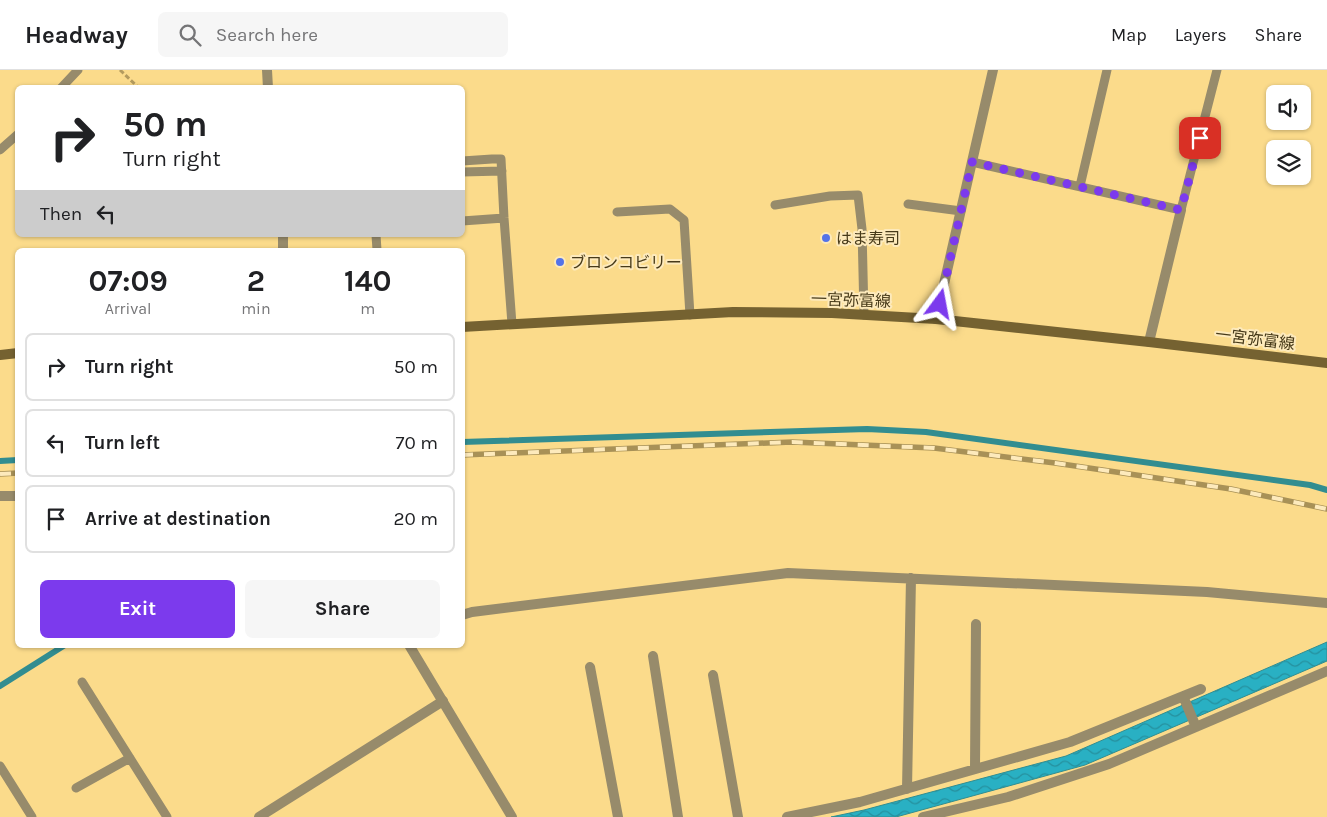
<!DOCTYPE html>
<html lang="en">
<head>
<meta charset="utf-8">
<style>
  body { margin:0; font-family:Karla,"Noto Sans JP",sans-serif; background:#f6f6f6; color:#202124; height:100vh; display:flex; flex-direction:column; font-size:19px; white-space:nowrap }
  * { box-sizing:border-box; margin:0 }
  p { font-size:16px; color:#757577 }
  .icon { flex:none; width:28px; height:28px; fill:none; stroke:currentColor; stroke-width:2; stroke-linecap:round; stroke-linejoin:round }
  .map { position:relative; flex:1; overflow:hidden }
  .side { position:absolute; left:15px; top:178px; width:450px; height:400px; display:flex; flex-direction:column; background:#fff; border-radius:8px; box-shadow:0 1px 4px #0004 }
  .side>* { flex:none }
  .top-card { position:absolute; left:15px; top:15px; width:450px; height:152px; border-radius:8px; box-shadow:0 1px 4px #0004; background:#fff; color:#202124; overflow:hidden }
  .fabs { position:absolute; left:1266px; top:15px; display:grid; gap:10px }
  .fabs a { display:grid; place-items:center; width:45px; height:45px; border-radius:8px; background:#fff; box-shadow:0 1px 4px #0004; font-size:25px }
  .pin { position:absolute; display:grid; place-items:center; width:42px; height:42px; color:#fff; margin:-21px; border-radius:10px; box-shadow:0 2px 8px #0006 }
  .me { position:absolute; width:55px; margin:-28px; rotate:13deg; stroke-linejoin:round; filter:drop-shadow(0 0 4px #0008) }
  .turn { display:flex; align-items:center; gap:18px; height:105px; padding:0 25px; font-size:22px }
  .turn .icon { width:65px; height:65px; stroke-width:2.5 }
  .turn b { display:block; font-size:35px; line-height:42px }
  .then { display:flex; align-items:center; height:48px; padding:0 25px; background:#0003; gap:10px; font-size:19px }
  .eta { display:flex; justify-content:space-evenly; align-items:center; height:85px; text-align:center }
  .eta b { font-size:30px; font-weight:700; line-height:35px }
  .primary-button { display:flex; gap:10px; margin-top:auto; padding:10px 25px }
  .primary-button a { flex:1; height:58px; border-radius:8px; background:#7c3aed; color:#fff; font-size:20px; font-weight:700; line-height:58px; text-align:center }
  .primary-button a+a { background:#f6f6f6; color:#202124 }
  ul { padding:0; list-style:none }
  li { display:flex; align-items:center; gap:15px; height:68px; margin:0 10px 8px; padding:0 15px; border:2px solid #e0e0e0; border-radius:8px }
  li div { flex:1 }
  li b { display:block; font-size:19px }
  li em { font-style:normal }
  header { display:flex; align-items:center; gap:30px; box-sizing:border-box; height:70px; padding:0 25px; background:#fff; border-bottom:1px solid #e0e0e0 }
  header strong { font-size:24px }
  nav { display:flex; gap:28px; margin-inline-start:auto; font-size:18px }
  .search { width:350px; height:45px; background:#f6f6f6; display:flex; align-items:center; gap:12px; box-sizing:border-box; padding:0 18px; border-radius:8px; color:#757577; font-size:19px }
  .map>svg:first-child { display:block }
  .water { fill:url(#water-waves); stroke:#328d90 }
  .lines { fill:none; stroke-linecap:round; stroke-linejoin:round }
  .stream { stroke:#328d90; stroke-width:6 }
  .path { stroke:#b49b5e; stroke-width:3; stroke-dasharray:5 2.5; stroke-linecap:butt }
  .service { stroke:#978b6b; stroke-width:9 }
  .minor { stroke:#978b6b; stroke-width:10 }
  .tertiary { stroke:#978b6b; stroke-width:10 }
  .secondary { stroke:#756231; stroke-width:10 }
  .rail-casing { stroke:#a89157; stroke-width:5.5 }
  .rail { stroke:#fdeabc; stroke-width:4; stroke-dasharray:11; stroke-linecap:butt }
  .route { stroke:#7c3aed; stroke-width:9; stroke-dasharray:0 16.2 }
  .poi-dot { fill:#5473e8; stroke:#fdeabc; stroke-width:2 }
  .labels { text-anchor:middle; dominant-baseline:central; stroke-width:4; stroke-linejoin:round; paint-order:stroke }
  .poi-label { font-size:16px; fill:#473a19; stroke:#fdeabc; text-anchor:start }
  .street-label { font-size:16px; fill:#473a19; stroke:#fdeabc }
</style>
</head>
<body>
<header>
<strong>Headway</strong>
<div class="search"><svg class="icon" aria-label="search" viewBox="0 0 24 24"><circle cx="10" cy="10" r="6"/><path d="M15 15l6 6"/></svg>Search here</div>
<nav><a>Map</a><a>Layers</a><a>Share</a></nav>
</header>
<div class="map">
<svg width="1327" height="747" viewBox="0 0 1327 747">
  <defs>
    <pattern id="water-waves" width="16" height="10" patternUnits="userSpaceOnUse" patternTransform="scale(1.25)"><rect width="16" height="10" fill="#29b0c3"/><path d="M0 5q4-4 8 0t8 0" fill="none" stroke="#25909e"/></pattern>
  </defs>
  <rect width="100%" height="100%" fill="#fbdb8b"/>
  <path class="water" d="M1327,572V591L1085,695L896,747H831L864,740L1066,686Z"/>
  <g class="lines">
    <path class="stream" d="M462,372L867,359L926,362L1310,415L1327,420
      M0,391L18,390
      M0,616L65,575"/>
    <path class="path" d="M120,0L139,18"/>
    <path class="service" d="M61,18L78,0
      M0,80L18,64
      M462,91L492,89H501L504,148L512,254
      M972,92L1181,140L1217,0
      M462,102L502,101
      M1080,116L1107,0
      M908,134L961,141
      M775,135L830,126L858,125L862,159L864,245
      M617,142L670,139L684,150L690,245
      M462,151L504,148
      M376,165L377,180
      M82,612L167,747
      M0,696L32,747
      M76,718L130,688"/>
    <path class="minor" d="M1149,272L1181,140
      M0,426H18
      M462,545L472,542L788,503L1207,522L1327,533
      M653,586L678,747
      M590,597L618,747
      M713,605L738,747
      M1183,626L1196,657
      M975,699L976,554
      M907,719L911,508
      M259,747L443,631
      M787,747L860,732L1070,672L1201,619
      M923,747L1008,727L1109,694L1327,601"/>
    <path class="tertiary" d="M267,0L268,18
      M283,165V180
      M936,249L993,0
      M409,575L512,747"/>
    <path class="secondary" d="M462,257L733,242L832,243L936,249L1149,272L1327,293
      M0,285L18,283"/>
    <g class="rail-casing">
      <path id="rail" d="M462,385L792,372L934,378L1055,393L1231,419L1327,439
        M0,404L18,403"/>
    </g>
    <use href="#rail" class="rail"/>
  </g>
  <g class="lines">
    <path class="route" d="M940,234L972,92L1181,140L1200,68"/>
  </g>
  <g class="poi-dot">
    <circle cx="826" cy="168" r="5"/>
    <circle cx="560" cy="192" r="5"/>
  </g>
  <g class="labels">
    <g class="poi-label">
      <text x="836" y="168">はま寿司</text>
      <text x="570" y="192">ブロンコビリー</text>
    </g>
    <g class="street-label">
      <text transform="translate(851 230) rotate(2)">一宮弥富線</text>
      <text transform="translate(1255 269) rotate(7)">一宮弥富線</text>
    </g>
  </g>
</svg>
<div class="fabs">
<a><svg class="icon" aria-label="sound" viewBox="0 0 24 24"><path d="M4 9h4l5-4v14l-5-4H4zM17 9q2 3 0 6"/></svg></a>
<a><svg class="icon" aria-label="layers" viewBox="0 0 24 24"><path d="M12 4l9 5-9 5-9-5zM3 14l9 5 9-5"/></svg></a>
</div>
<div class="pin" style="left:1200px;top:68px;background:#d93025"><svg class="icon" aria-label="arrive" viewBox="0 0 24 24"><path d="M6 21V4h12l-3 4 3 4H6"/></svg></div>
<svg class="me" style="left:940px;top:234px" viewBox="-20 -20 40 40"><path d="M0-17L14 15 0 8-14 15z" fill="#7c3aed" stroke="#fff" stroke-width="4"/></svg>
<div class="top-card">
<div class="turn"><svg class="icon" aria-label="right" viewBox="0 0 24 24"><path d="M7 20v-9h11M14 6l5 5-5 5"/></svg><div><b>50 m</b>Turn right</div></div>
<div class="then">Then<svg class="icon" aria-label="left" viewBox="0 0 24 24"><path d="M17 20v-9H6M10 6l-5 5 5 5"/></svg></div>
</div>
<section class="side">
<div class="eta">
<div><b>07:09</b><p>Arrival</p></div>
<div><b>2</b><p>min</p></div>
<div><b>140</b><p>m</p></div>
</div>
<ul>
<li><svg class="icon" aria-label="right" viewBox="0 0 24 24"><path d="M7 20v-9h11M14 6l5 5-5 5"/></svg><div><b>Turn right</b></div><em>50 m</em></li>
<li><svg class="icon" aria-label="left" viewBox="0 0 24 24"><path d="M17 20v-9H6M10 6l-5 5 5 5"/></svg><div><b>Turn left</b></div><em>70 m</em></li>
<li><svg class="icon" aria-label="arrive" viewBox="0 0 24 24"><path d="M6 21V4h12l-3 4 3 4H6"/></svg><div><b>Arrive at destination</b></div><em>20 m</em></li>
</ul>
<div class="primary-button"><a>Exit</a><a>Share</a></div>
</section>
</div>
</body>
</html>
